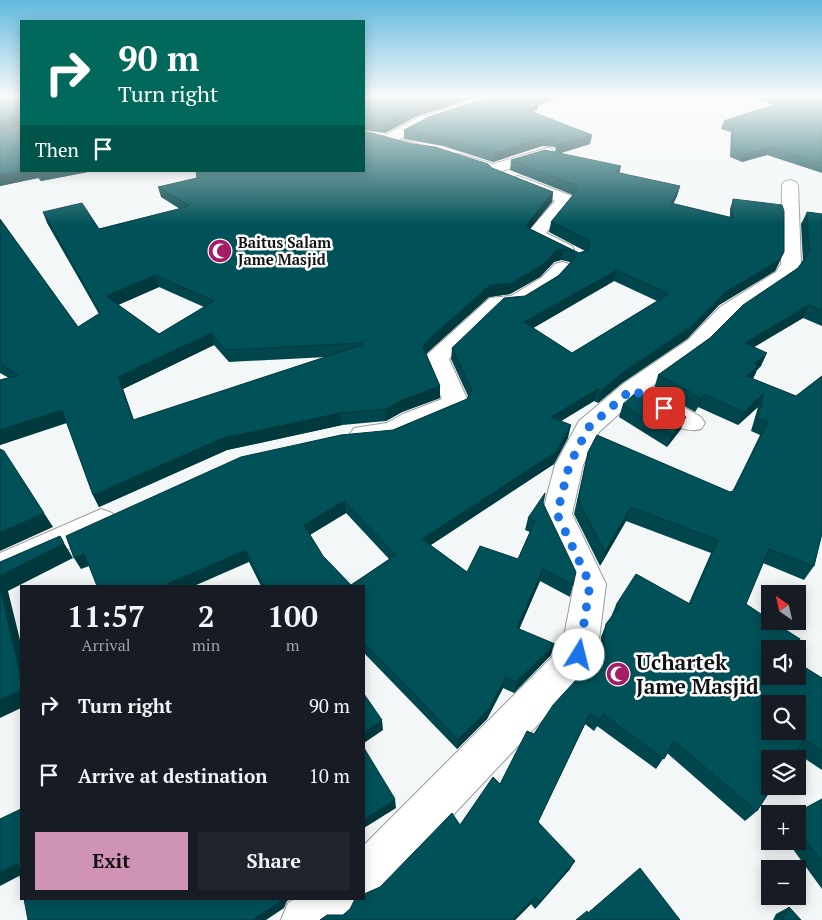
<!DOCTYPE html>
<html lang="en">
<head>
<meta charset="utf-8">
<style>
  body { margin:0; font-family:"PT Serif",serif; background:#20242c; color:#f1f3f6; height:100vh; display:flex; flex-direction:column; font-size:19px; white-space:nowrap }
  * { box-sizing:border-box; margin:0 }
  p { font-size:16px; color:#9ea1a6 }
  .icon { flex:none; width:28px; height:28px; fill:none; stroke:currentColor; stroke-width:2; stroke-linecap:round; stroke-linejoin:round }
  .map { position:relative; flex:1; overflow:hidden }
  .sheet { position:absolute; left:20px; top:585px; width:345px; height:315px; display:flex; flex-direction:column; background:#171b24; border-radius:0px; box-shadow:0 2px 12px #0003 }
  .sheet>* { flex:none }
  .guide { position:absolute; left:20px; top:20px; width:345px; height:152px; border-radius:0px; box-shadow:0 2px 12px #0003; background:#00695c; color:#fff; overflow:hidden }
  .needle { width:32px; rotate:326deg }
  .controls { position:absolute; left:761px; top:585px; display:grid; gap:10px }
  .controls a { display:grid; place-items:center; width:45px; height:45px; border-radius:0px; background:#171b24; box-shadow:0 2px 12px #0003; font-size:25px }
  .pin { position:absolute; display:grid; place-items:center; width:42px; height:42px; color:#fff; margin:-21px; border-radius:10px; box-shadow:0 2px 8px #0006 }
  .me { position:absolute; width:55px; margin:-28px; rotate:9deg; stroke-linejoin:round; filter:drop-shadow(0 0 4px #0008) }
  .turn { display:flex; align-items:center; gap:18px; height:105px; padding:0 15px; font-size:22px }
  .turn .icon { width:65px; height:65px; stroke-width:2.5 }
  .turn b { display:block; font-size:35px; line-height:42px }
  .then { display:flex; align-items:center; height:48px; padding:0 15px; background:#0003; gap:10px; font-size:19px }
  .eta { display:flex; justify-content:space-evenly; align-items:center; height:85px; text-align:center }
  .eta b { font-size:30px; font-weight:600; line-height:35px }
  .cta { display:flex; gap:10px; margin-top:auto; padding:10px 15px }
  .cta a { flex:1; height:58px; border-radius:0px; background:#cf93b5; color:#111; font-size:20px; font-weight:600; line-height:58px; text-align:center }
  .cta a+a { background:#20242c; color:#f1f3f6 }
  ul { padding:0; list-style:none }
  li { display:flex; align-items:center; gap:15px; height:70px; padding:0 15px }
  li div { flex:1 }
  li b { display:block; font-size:19px }
  li em { font-style:normal }
  .map>svg:first-child { display:block }
  .lines { fill:none; stroke-linecap:round; stroke-linejoin:round }
  .street-casing { stroke:#989c9d; stroke-width:2 }
  .street { fill:#fff; fill-rule:evenodd }
  .wall { fill:#00464c; fill-rule:evenodd }
  .shaded-wall { fill:#00393e }
  .building { fill:#005158; stroke:#00393e; fill-rule:evenodd }
  .route { stroke:#1a73e8; stroke-width:9; stroke-dasharray:0 16.2 }
  .labels { text-anchor:middle; dominant-baseline:central; stroke-width:5; stroke-linejoin:round; paint-order:stroke }
  .far-poi-label { font-size:15px; font-weight:bold; fill:#111213; stroke:#fff; text-anchor:start }
  .near-poi-label { font-size:21px; font-weight:bold; fill:#111213; stroke:#fff; text-anchor:start }
</style>
</head>
<body>
<div class="map">
<svg width="822" height="920" viewBox="0 0 822 920">
  <rect width="100%" height="100%" fill="#f3f7f7"/>
  <g class="lines">
    <g class="street-casing">
      <path id="street" d="M482,97H499L497,100L428,124L399,139L424,146L426,149L424,152L419,153L382,143L380,140L382,137L418,118Z
        M547,148L552,149L554,152L552,155L493,174L454,161L452,158L454,155L459,154L493,164Z
        M518,176L572,196L574,199L546,233L572,246L574,250L572,254C557,258 541,245 529,238L526,234L555,201L512,184L510,181L512,178Z
        M790,180L796,182L798,185L801,264L791,280L736,317L704,350L641,394L599,432L583,465L572,514L606,584L597,655L592,667L380,893L364,900L362,899H364V845L562,647L574,584L542,514L555,465L579,421L623,384L688,340L720,307L776,272L781,264L782,185L784,182Z
        M562,262L569,264L572,268L555,286L522,306L502,308L449,359L469,403L465,409L421,426L402,437L363,443L354,440L350,434L354,428L387,423L403,414L442,399L425,358L429,353L490,298L511,296L541,278L555,264Z
        M653,393L662,395L701,417L705,423L701,429C681,435 661,416 644,407L641,401L644,395Z
        M101,509L112,513L116,521L112,529L0,580V553Z
        M295,899H357L350,915L344,920H281L288,903Z"/>
    </g>
    <use href="#street" class="street"/>
  </g>
  <path class="wall" d="M21,97V171H93L41,181L38,178L0,186V132L19,128V127L0,132Z
    M364,97H477L417,116L385,133L364,130Z
    M754,97H822V173L767,155L742,162L730,157L731,132L721,129L724,121L774,105Z
    M558,99L538,105L537,110L533,112L592,135L590,144L560,153L620,173L680,186L677,196L673,204L730,217V209L733,199L779,263L775,271L719,305L687,339L622,383L598,403L594,401L561,421L568,438L554,464L430,545L467,572L518,559L530,532L525,530L528,518L543,503L573,585L570,597L540,581L519,629L551,655L514,693L503,688L487,719L457,749L364,653V586H261L249,562L89,566L81,569L393,430L467,399L468,396L451,359L452,348L525,296L558,276L570,263V262L561,260L554,262L540,277L510,294L489,297L428,352L426,354L440,386V398L402,412L386,421L342,425L227,450L99,507L93,495L67,423L0,445V380L9,378L0,373V219L78,327L99,314L47,223L43,212L99,229L180,209L161,197L158,187L492,168L553,192L552,202L530,229L579,253L585,251L549,232L551,222L573,195L510,170L511,160L555,152L556,149L555,147L542,146L493,162L443,146L404,139V130ZM614,281L657,301L572,353L533,328ZM159,287L204,307L159,334L118,305ZM214,345L229,362L327,357L134,420L123,389ZM346,513L389,559L351,585L323,556L310,535Z
    M807,212L822,214V326L803,318L754,347L761,366L757,370L753,379L796,396L822,376V535V534L814,566L804,580L763,563L746,604L770,649L822,678V770L795,752L757,811L745,821L667,753L656,769L597,726L594,731L585,724L538,822L570,869L535,909L531,904L515,920H320L343,915L380,887L460,825L500,784L534,734L599,655L601,637L606,624L611,617L616,605L689,603L711,553L626,521L600,566L574,514L588,452L730,492L733,491L760,435L751,431L758,407L738,425L698,407L695,412L654,389L658,375L710,338L798,268L803,261L801,224Z
    M623,404L670,411L681,429L667,447L619,417Z
    M822,799V889L787,841H798V814Z
    M789,907L801,920H773L776,914Z"/>
  <path class="shaded-wall" d="M452,97H477L417,116L385,133L384,124L417,108Z
    M540,97H558V99L538,105L537,110L521,116L522,108L531,100Z
    M17,117L21,126L0,132V122Z
    M592,135L590,144L555,155L556,145Z
    M544,137L542,146L493,162L494,153Z
    M770,147L767,155L742,162L745,154Z
    M621,166L619,176L615,172Z
    M21,171H36L38,178L0,186V175Z
    M37,171H93L41,181Z
    M680,186L677,196L668,214L671,203Z
    M553,192L552,202L524,235L526,225Z
    M563,249L561,260L554,262L540,277L510,294L489,297L428,352L423,359V347L428,340L490,285L556,251Z
    M784,252L779,263L775,271L719,305L687,339L622,383L598,403L601,391L625,371L723,294Z
    M617,270L614,281L523,334L524,322Z
    M155,275L159,287L111,308L106,296Z
    M809,305L803,318L739,356L745,343Z
    M211,333L214,345L123,389L138,432L118,377Z
    M767,353L761,366L757,370L752,380L746,376L754,364Z
    M440,386V398L402,412L386,421V409L402,400Z
    M598,389L594,401L548,429L551,417Z
    M764,393L758,407L738,425L744,412Z
    M704,394L698,407L695,412L701,398Z
    M62,410L68,422L0,445V430Z
    M340,413L342,425L227,450L99,507L93,495L223,438Z
    M686,417L681,429L667,447L672,435Z
    M571,425L568,438L554,464L422,551V539Z
    M344,501L346,513L306,537L304,525Z
    M631,507L626,521L600,566L605,552Z
    M44,513L53,527L0,551V532Z
    M64,543L73,558L8,591L21,644V680L0,588V575Z
    M246,550L249,562L194,586H167L166,584Z
    M84,553L91,565L81,569L74,558Z
    M543,569L540,581L515,639L517,628Z
    M555,644L551,655L514,693L516,682Z
    M506,677L503,688L487,719L457,749L458,739Z
    M21,690V708L0,718V699Z
    M603,714L597,726L594,731L599,720Z
    M382,720L383,730L364,743V732Z
    M395,799L396,808L364,828V819Z
    M575,861L570,869L535,909L540,902Z
    M18,863L21,875L0,886V872Z
    M535,897L531,904L515,920H512Z
    M281,899H292L287,901L284,908L266,920H252Z"/>
  <path class="building" d="M0,97H21V171L0,175V132L19,128V119L17,117L0,122Z
    M364,97H452L417,108L384,124L364,121Z
    M489,97H540L531,100L538,102L522,108L592,135L556,145L558,141L556,138L544,137L494,153L443,137L404,130L429,117Z
    M776,97H822V163L770,147L745,154L733,149V125H736L724,121L786,101Z
    M364,131L413,144L435,147L488,164L492,168L553,192L526,225L530,229L579,253L588,250L590,244L588,240L551,222L577,190L575,185L511,160L545,150L621,166L615,172L680,186L671,203L733,218V199L782,205L784,211V252L779,260L723,294L691,327L625,371L601,391L598,389L551,417L571,425L556,452L422,539L467,572L480,546L518,559L535,521L528,518L545,493L543,503L576,572L573,585L543,569L517,628L555,644L516,682L506,677L489,709L458,739L364,643V586H264L246,550L166,584L167,586H97L84,553L74,558L66,536L241,457L341,435L393,430L467,399L472,390L452,348L504,298L525,296L558,276L576,257L572,251L563,249L556,251L542,265L512,283L490,285L428,340L423,347L440,386L402,400L386,409L340,413L223,438L93,495L62,410L0,430V380L19,375L0,364V219L78,327L100,313L43,212L82,203L99,229L190,206L158,187L197,178L196,171H364ZM617,270L669,294L572,353L524,322ZM155,275L214,301L159,334L106,296ZM211,333L226,350L362,343V345L133,420L118,377ZM344,501L396,555L351,585L323,556L304,525Z
    M807,212L822,214V310L809,305L745,343L767,353L754,364L759,366L746,376L796,396L822,376V533L814,566L769,549L746,604L770,620V621H772L800,639L794,649H770V676H798V663L822,678V751L804,739L791,759H770V786H773L757,811L674,741L664,759L603,714L599,720L590,713L538,822L575,861L540,902L535,897L512,920H320L327,915H343L350,909L355,899H364V894L380,887L452,813L460,825L493,777L500,784L527,731L534,734L553,705L598,656L604,643L606,624L619,607L616,605L636,574L690,604L718,540L631,507L605,552L578,500L588,452L597,435L730,492L733,491L768,422L758,418L764,393L744,412L704,394L701,398L658,375L710,338L743,305L798,268L809,252ZM770,704H798V731H770Z
    M638,391L670,411L686,417L672,435L623,404Z
    M0,449L4,451L44,513L0,532Z
    M60,536L64,543L0,575V562Z
    M0,588L21,680V690L0,699Z
    M364,694L382,720L364,732Z
    M364,748L395,799L364,819Z
    M822,799V862L798,829V814H794Z
    M21,809V882L18,863L0,872V819Z
    M640,868L680,920H576L587,911L588,913Z
    M24,899H281L280,902L252,920H28Z
    M789,907L801,920H782Z"/>
  <linearGradient id="sky" x2="0" y2="1"><stop stop-color="#61b9de"/><stop offset="0.43" stop-color="#fafbfb"/><stop offset="1" stop-color="#fafbfb" stop-opacity="0"/></linearGradient>
  <rect width="822" height="225" fill="url(#sky)"/>
  <g class="lines">
    <path class="route" d="M579,655L590,584L557,514L569,466L588,428L632,389L664,408"/>
  </g>
  <defs>
    <g id="mosque-disc" transform="scale(1.25)"><circle r="9.5" fill="#a51d66" stroke="#fff"/><path d="M3.5-4.9A6 6 0 1 0 3.5 4.9A5 5 0 1 1 3.5-4.9Z" fill="#fff"/></g>
  </defs>
  <g fill-rule="evenodd">
    <use href="#mosque-disc" x="220" y="251"/>
    <use href="#mosque-disc" x="618" y="674"/>
  </g>
  <g class="labels">
    <g class="far-poi-label">
      <text x="238" y="242">Baitus Salam<tspan x="238" dy="17">Jame Masjid</tspan></text>
    </g>
    <g class="near-poi-label">
      <text x="636" y="662">Uchartek<tspan x="636" dy="24">Jame Masjid</tspan></text>
    </g>
  </g>
</svg>
<div class="controls">
<a><svg class="needle" viewBox="-14 -14 28 28"><path d="M0-13l5 13h-10z" fill="#e53935"/><path d="M0 13l5-13h-10z" fill="#9ea1a6"/></svg></a>
<a><svg class="icon" aria-label="sound" viewBox="0 0 24 24"><path d="M4 9h4l5-4v14l-5-4H4zM17 9q2 3 0 6"/></svg></a>
<a><svg class="icon" aria-label="search" viewBox="0 0 24 24"><circle cx="10" cy="10" r="6"/><path d="M15 15l6 6"/></svg></a>
<a><svg class="icon" aria-label="layers" viewBox="0 0 24 24"><path d="M12 4l9 5-9 5-9-5zM3 14l9 5 9-5"/></svg></a>
<a>+</a>
<a>−</a>
</div>
<div class="pin" style="left:664px;top:408px;background:#d93025"><svg class="icon" aria-label="arrive" viewBox="0 0 24 24"><path d="M6 21V4h12l-3 4 3 4H6"/></svg></div>
<svg class="me" style="left:579px;top:655px" viewBox="-20 -20 40 40"><circle r="19" fill="#fff"/><path d="M0-13L10 11 0 6-10 11z" fill="#1a73e8"/></svg>
<div class="guide">
<div class="turn"><svg class="icon" aria-label="right" viewBox="0 0 24 24"><path d="M7 20v-9h11M14 6l5 5-5 5"/></svg><div><b>90 m</b>Turn right</div></div>
<div class="then">Then<svg class="icon" aria-label="arrive" viewBox="0 0 24 24"><path d="M6 21V4h12l-3 4 3 4H6"/></svg></div>
</div>
<section class="sheet">
<div class="eta">
<div><b>11:57</b><p>Arrival</p></div>
<div><b>2</b><p>min</p></div>
<div><b>100</b><p>m</p></div>
</div>
<ul>
<li><svg class="icon" aria-label="right" viewBox="0 0 24 24"><path d="M7 20v-9h11M14 6l5 5-5 5"/></svg><div><b>Turn right</b></div><em>90 m</em></li>
<li><svg class="icon" aria-label="arrive" viewBox="0 0 24 24"><path d="M6 21V4h12l-3 4 3 4H6"/></svg><div><b>Arrive at destination</b></div><em>10 m</em></li>
</ul>
<div class="cta"><a>Exit</a><a>Share</a></div>
</section>
</div>
</body>
</html>
